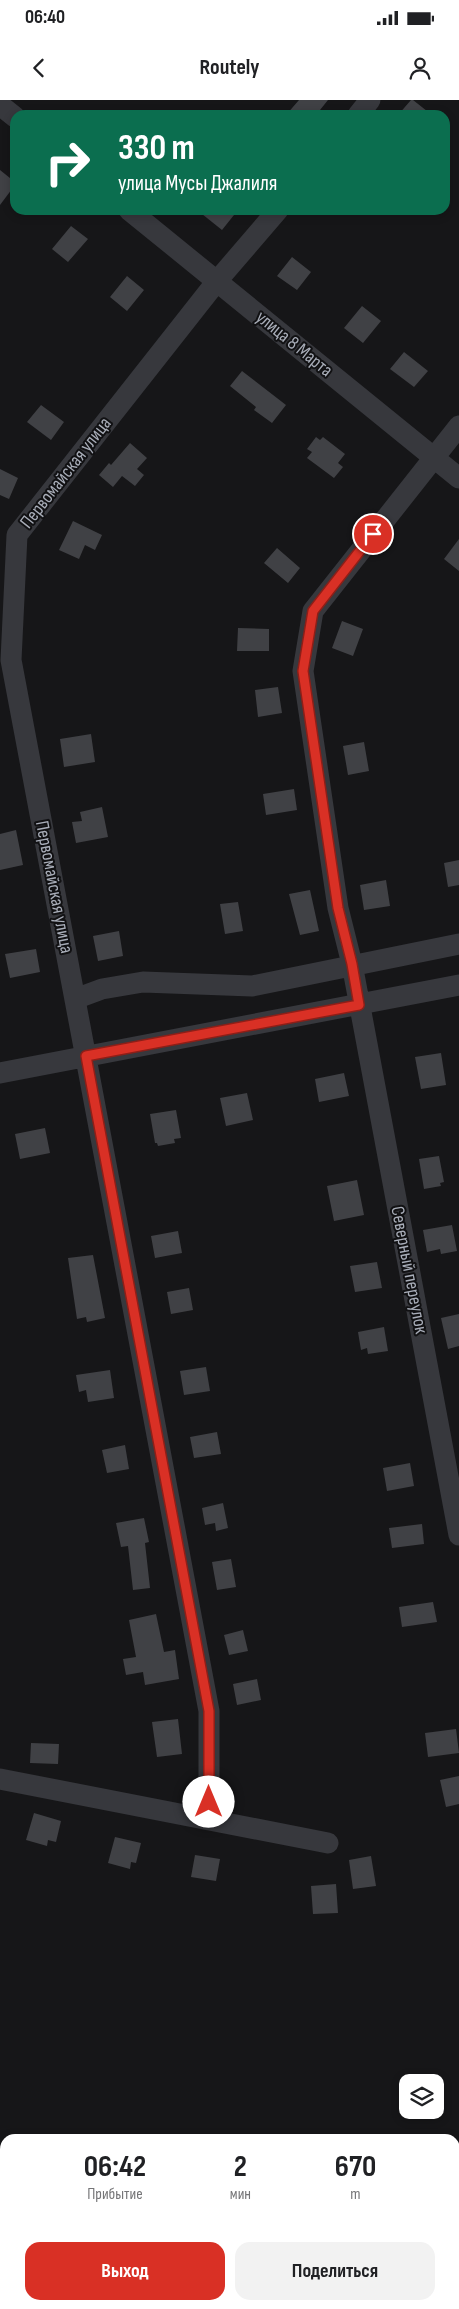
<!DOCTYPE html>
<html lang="ru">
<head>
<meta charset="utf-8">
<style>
  body { margin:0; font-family:"Sofia Sans Condensed",sans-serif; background:#f2f2f2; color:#202124; height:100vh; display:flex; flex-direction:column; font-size:19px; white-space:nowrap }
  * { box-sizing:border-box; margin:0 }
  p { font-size:16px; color:#757577 }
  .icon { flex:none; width:28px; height:28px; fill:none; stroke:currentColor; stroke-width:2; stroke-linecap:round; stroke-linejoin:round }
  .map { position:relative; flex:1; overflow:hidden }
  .sheet { position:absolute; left:0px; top:2034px; width:460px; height:176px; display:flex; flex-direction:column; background:#fff; border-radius:15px 15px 0 0; box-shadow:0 2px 8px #0003 }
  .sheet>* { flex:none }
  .banner { position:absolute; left:10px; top:10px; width:440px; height:105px; border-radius:15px; box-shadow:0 2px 8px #0003; background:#0b6e4f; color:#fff; overflow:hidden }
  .buttons { position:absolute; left:399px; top:1974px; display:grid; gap:10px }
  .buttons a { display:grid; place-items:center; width:45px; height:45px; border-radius:10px; background:#fff; box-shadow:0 2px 8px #0003; font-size:25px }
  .pin { position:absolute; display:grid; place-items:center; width:42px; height:42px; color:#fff; margin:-21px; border:2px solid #fff; border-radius:50%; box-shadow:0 1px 5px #0007 }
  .me { position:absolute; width:55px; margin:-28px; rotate:0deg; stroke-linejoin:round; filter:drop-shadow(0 0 4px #0008) }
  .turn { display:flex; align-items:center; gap:18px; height:105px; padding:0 25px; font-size:22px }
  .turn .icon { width:65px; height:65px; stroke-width:2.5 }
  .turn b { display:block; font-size:35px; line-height:42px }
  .eta { display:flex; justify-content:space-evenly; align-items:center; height:85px; text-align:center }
  .eta b { font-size:30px; font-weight:700; line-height:35px }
  .cta { display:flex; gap:10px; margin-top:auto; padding:10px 25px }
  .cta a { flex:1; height:58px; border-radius:15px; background:#d93025; color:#fff; font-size:20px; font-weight:700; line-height:58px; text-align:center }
  .cta a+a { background:#f2f2f2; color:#202124 }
  .status { display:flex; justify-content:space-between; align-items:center; height:35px; padding:0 25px; background:#fff; direction:ltr }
  .status svg { height:14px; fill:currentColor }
  header { display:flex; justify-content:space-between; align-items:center; height:65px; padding:0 25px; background:#fff; font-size:22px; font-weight:700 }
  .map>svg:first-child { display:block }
  .building { fill:#404145 }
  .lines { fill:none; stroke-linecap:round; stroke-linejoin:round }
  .minor { stroke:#37383d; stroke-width:21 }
  .route-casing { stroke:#8d1f18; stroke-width:12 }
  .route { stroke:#d93025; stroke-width:9 }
  .labels { text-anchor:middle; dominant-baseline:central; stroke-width:4; stroke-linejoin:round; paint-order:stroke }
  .street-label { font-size:19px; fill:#a8adb8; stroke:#111113 }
</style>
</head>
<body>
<div class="status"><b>06:40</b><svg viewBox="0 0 49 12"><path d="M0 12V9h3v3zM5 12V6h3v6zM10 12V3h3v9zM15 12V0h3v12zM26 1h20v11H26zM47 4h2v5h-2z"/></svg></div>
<header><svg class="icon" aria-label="back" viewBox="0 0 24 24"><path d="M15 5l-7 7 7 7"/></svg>Routely<svg class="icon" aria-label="person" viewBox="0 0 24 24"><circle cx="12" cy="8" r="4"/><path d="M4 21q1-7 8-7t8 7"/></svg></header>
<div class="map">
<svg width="459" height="2209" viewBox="0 0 459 2209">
  <rect width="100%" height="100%" fill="#161618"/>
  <path class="building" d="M299,0H328L316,15H286Z
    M411,0H413L432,15H398Z
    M0,70L15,82V85L0,105Z
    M197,110H238L222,130Z
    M71,126L88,139L68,162L52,149Z
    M292,157L311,172L297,190L277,176Z
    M127,176L144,190L127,211L110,197Z
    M362,206L381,221L363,243L344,228Z
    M404,252L428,271L414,287L390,269Z
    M242,271L286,305L272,323L254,310L256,307L230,286Z
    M41,305L64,322L51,340L27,322Z
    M316,337L320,340L323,337L345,354L338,363L343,367L334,378L307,358L312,352L307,349Z
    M130,343L147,358L137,369L144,375L135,386L122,376L113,387L99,375L109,363L111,365Z
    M0,369L18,378L9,399L0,395Z
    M73,421L102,435L95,450L85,445L79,459L59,450Z
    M459,439V471L444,459Z
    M277,448L300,468L288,483L264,463Z
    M342,521L363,529L353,556L332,548Z
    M238,528L269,529V551H237Z
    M278,587L282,613L258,617L255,590Z
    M91,634L95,662L64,667L60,639Z
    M364,642L369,671L348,675L343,646Z
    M294,689L297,710L266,715L263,694Z
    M102,707L108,737L76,743L72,722L82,721L80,712Z
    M16,730L23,765L0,770V734Z
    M459,760V785L448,787L444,763Z
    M386,780L390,806L364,810L360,785Z
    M310,790L319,831L300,835L289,794Z
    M238,802L243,831L225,834L220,804Z
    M119,831L123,856L98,861L93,836Z
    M36,849L40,872L10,878L5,854Z
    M441,953L446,985L421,989L415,957Z
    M344,973L349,996L319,1002L315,979Z
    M247,993L253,1020L226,1026L220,998Z
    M176,1010L181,1038L174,1039L175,1043L158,1046L157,1043H155L150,1014Z
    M45,1028L50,1053L20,1059L15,1034Z
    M439,1056L444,1082L440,1083L441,1086L424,1089L419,1059Z
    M357,1080L364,1115L334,1121L327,1086Z
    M452,1125L457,1151L441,1154L440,1149L427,1152L423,1130Z
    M178,1131L182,1153L155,1158L151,1136Z
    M93,1155L105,1218L87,1222L86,1217L77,1219L68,1158Z
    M377,1162L382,1188L355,1192L350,1166Z
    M189,1188L193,1210L171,1214L167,1192Z
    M459,1214V1246L448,1249L441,1218Z
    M384,1227L388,1251L368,1254L367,1248L361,1250L358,1232Z
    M206,1267L210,1291L184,1295L180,1271Z
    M110,1270L114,1298L88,1302L86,1290L79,1292L76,1275Z
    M217,1332L221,1354L194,1358L190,1337Z
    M125,1345L129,1369L107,1373L102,1350Z
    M410,1363L414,1386L387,1391L383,1368Z
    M223,1403L228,1428L216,1431L215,1423L205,1425L202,1408Z
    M144,1418L149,1442L145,1443L150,1488L133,1490L128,1446L121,1447L116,1423Z
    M422,1424L424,1444L392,1448L389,1428Z
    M231,1459L236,1487L217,1490L212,1462Z
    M433,1502L437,1522L402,1527L399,1507Z
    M156,1514L164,1552L175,1550L179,1579L145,1585L143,1572L126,1575L123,1559L136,1557L129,1520Z
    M243,1530L248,1551L229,1555L224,1535Z
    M257,1579L261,1600L237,1605L233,1584Z
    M178,1619L182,1654L157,1657L152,1622Z
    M456,1629L459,1653L428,1657L425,1633Z
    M31,1643L59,1644L58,1664L30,1663Z
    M459,1676V1704L446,1707L440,1680Z
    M34,1713L61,1721L56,1742L48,1740L47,1746L26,1740Z
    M115,1737L141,1743L136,1763L131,1762L130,1769L108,1763Z
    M195,1755L220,1759L216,1781L191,1777Z
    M371,1756L376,1786L353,1789L349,1760Z
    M336,1784L338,1813L313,1814L311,1786Z"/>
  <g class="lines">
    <path class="minor" d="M0,5L15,17
      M358,15L370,0
      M129,110L459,378
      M459,326L313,511L303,571L338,808L352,864L459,1435
      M75,899L102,889L143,882L252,886L459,844
      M0,973L459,885
      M0,1679L328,1743
      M209,1720V1611L11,560L17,435L217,181L278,110"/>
  </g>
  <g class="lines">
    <g class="route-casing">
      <path id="route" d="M209,1702V1611L86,956L359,905L352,864L338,808L303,571L313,511L373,434"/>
    </g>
    <use href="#route" class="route"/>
  </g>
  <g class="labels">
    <g class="street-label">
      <text transform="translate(294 244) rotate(39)">улица 8 Марта</text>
      <text transform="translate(66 373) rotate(-52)">Первомайская улица</text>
      <text transform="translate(54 787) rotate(79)">Первомайская улица</text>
      <text transform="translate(409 1170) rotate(79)">Северный переулок</text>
    </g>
  </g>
</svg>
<div class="buttons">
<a><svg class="icon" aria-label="layers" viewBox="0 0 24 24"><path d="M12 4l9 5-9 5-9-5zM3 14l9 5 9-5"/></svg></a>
</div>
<div class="pin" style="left:373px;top:434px;background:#d93025"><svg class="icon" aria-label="arrive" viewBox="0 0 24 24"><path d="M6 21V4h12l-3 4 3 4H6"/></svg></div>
<svg class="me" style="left:209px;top:1702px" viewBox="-20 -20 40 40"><circle r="19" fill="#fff"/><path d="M0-13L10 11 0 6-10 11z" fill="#d93025"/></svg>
<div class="banner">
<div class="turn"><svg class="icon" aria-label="right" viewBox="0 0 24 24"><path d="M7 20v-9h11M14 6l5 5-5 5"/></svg><div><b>330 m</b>улица Мусы Джалиля</div></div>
</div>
<section class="sheet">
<div class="eta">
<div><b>06:42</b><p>Прибытие</p></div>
<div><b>2</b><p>мин</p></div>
<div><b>670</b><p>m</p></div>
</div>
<div class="cta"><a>Выход</a><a>Поделиться</a></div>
</section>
</div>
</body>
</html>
